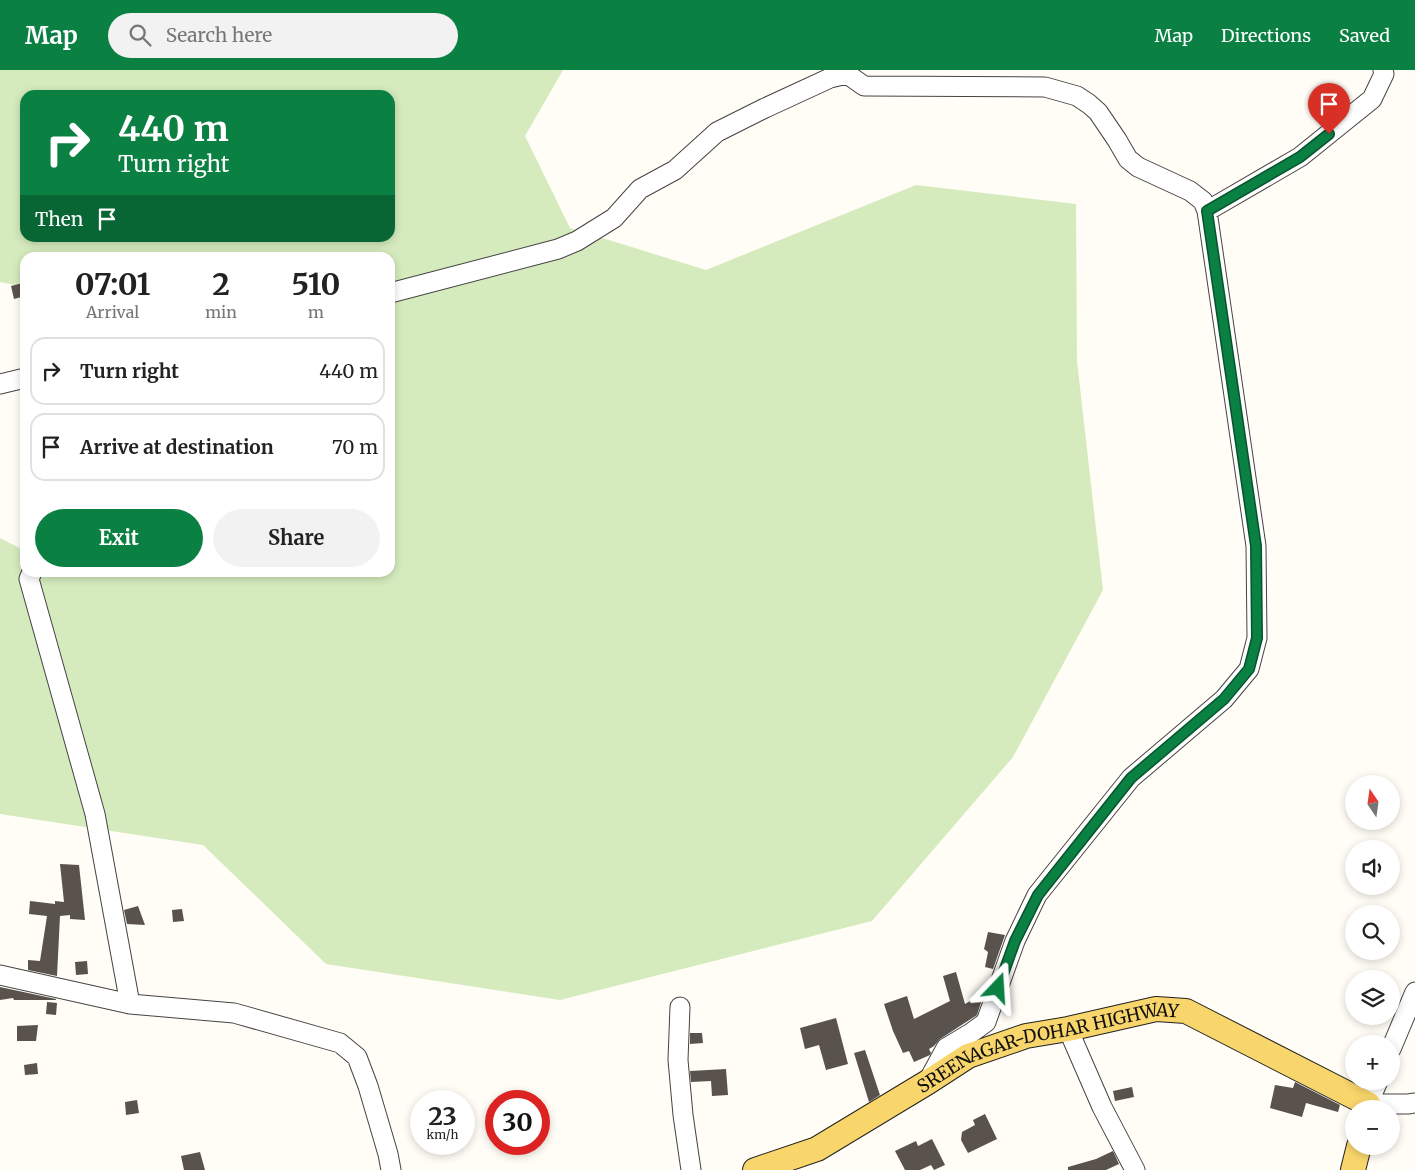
<!DOCTYPE html>
<html lang="en">
<head>
<meta charset="utf-8">
<style>
  body { margin:0; font-family:Merriweather,serif; background:#f2f2f2; color:#222; height:100vh; display:flex; flex-direction:column; font-size:19px; white-space:nowrap }
  * { box-sizing:border-box; margin:0 }
  p { font-size:16px; color:#767676 }
  .icon { flex:none; width:28px; height:28px; fill:none; stroke:currentColor; stroke-width:2; stroke-linecap:round; stroke-linejoin:round }
  .map { position:relative; flex:1; overflow:hidden }
  .sheet { position:absolute; left:20px; top:182px; width:375px; height:325px; display:flex; flex-direction:column; background:#fff; border-radius:15px; box-shadow:0 2px 8px #0003 }
  .sheet>* { flex:none }
  .top-card { position:absolute; left:20px; top:20px; width:375px; height:152px; border-radius:15px; box-shadow:0 2px 8px #0003; background:#0b8043; color:#fff; overflow:hidden }
  .needle { width:32px; rotate:347deg }
  .buttons { position:absolute; left:1345px; top:705px; display:grid; gap:10px }
  .buttons a { display:grid; place-items:center; width:55px; height:55px; border-radius:50%; background:#fff; box-shadow:0 2px 8px #0003; font-size:25px }
  .speed { position:absolute; left:410px; top:1020px; display:flex; gap:10px; font-size:25px; font-weight:700; text-align:center }
  .speed>* { display:grid; place-content:center; width:65px; height:65px; border-radius:50%; background:#fff; box-shadow:0 2px 8px #0003; line-height:1 }
  .speed small { font-size:12px; font-weight:400 }
  .speed .limit { border:8px solid #d22; background:#fff; color:#111 }
  .pin { position:absolute; display:grid; place-items:center; width:42px; height:42px; color:#fff; margin:-51px -21px; border-radius:50% 50% 50% 0; rotate:-45deg; box-shadow:0 0 5px #0007 }
  .pin .icon { rotate:45deg }
  .me { position:absolute; width:55px; margin:-28px; rotate:20deg; stroke-linejoin:round; filter:drop-shadow(0 0 4px #0008) }
  .turn { display:flex; align-items:center; gap:18px; height:105px; padding:0 15px; font-size:22px }
  .turn .icon { width:65px; height:65px; stroke-width:2.5 }
  .turn b { display:block; font-size:35px; line-height:42px }
  .then { display:flex; align-items:center; height:48px; padding:0 15px; background:#0003; gap:10px; font-size:19px }
  .eta { display:flex; justify-content:space-evenly; align-items:center; height:85px; text-align:center }
  .eta b { font-size:30px; font-weight:700; line-height:35px }
  .primary-button { display:flex; gap:10px; margin-top:auto; padding:10px 15px }
  .primary-button a { flex:1; height:58px; border-radius:30px; background:#0b8043; color:#fff; font-size:20px; font-weight:700; line-height:58px; text-align:center }
  .primary-button a+a { background:#f2f2f2; color:#222 }
  ul { padding:0; list-style:none }
  li { display:flex; align-items:center; gap:15px; height:68px; margin:0 10px 8px; padding:0 5px; border:2px solid #e0e0e0; border-radius:15px }
  li div { flex:1 }
  li b { display:block; font-size:19px }
  li em { font-style:normal }
  header { display:flex; align-items:center; gap:30px; box-sizing:border-box; height:70px; padding:0 25px; background:#0b8043; color:#fff }
  header strong { font-size:24px }
  nav { display:flex; gap:28px; margin-inline-start:auto; font-size:18px }
  .search { width:350px; height:45px; background:#f2f2f2; display:flex; align-items:center; gap:12px; box-sizing:border-box; padding:0 18px; border-radius:28px; color:#767676; font-size:19px }
  .map>svg:first-child { display:block }
  .green { fill:#d5ebbd; fill-rule:evenodd }
  .building { fill:#5a524d }
  .lines { fill:none; stroke-linecap:round; stroke-linejoin:round }
  .minor-casing { stroke:#444; stroke-width:21 }
  .major-casing { stroke:#222; stroke-width:26 }
  .minor { stroke:#fff; stroke-width:19 }
  .major { stroke:#f9d66b; stroke-width:24 }
  .route-casing { stroke:#07532c; stroke-width:12 }
  .route { stroke:#0b8043; stroke-width:9 }
  .labels { text-anchor:middle; dominant-baseline:central; stroke-width:5; stroke-linejoin:round; paint-order:stroke }
  .street-label { font-size:18px; fill:#111; stroke:#fff }
</style>
</head>
<body>
<header>
<strong>Map</strong>
<div class="search"><svg class="icon" aria-label="search" viewBox="0 0 24 24"><circle cx="10" cy="10" r="6"/><path d="M15 15l6 6"/></svg>Search here</div>
<nav><a>Map</a><a>Directions</a><a>Saved</a></nav>
</header>
<div class="map">
<svg width="1415" height="1100" viewBox="0 0 1415 1100">
  <rect width="100%" height="100%" fill="#fffdf5"/>
  <path class="green" d="M0,0H563L525,66L570,158L706,200L916,115L1076,134L1077,291L1103,520L1013,687L872,851L560,930L326,894L203,775L0,744V468L25,481V502H65L68,504L71,502H390V188H25V217L0,212ZM25,25H390V168H25Z"/>
  <path class="building" d="M23,213L25,226L14,229L11,216Z
    M60,794L79,795L85,850L70,849V845L60,846L57,906L28,900V890L40,891L47,846L29,844L30,831L55,834V831L64,832Z
    M138,836L145,855L127,854L124,840Z
    M182,839L184,851L173,852L172,840Z
    M988,862L1005,865L993,899L985,897L988,882L984,879Z
    M87,891L88,904L76,905L75,892Z
    M956,902L965,934L982,924L983,926L977,945L940,969L934,976L929,979L931,983L930,985L914,992L909,981L903,983L893,961L884,934L907,926L914,949L950,931L943,906Z
    M0,917L56,929V930H14L13,928L0,930Z
    M47,932L57,933L56,945L46,944Z
    M836,948L848,994L826,1000L819,975L805,979L800,958Z
    M38,955L36,971H17V956Z
    M690,963H702L703,973L690,974Z
    M865,980L880,1025L869,1032L854,983Z
    M37,993L38,1004L25,1005L24,995Z
    M726,999L728,1025L712,1026L711,1011L691,1012L690,1001Z
    M1295,1012L1340,1035L1338,1042L1306,1033L1302,1047L1270,1038L1275,1015L1293,1018Z
    M1132,1017L1134,1027L1115,1031L1113,1021Z
    M137,1030L139,1043L126,1045L125,1032Z
    M985,1044L997,1069L968,1083L961,1070L962,1062L975,1055L973,1050Z
    M932,1069L945,1095L934,1100L931,1095L920,1100H905L895,1081L916,1071L918,1076Z
    M1113,1081L1119,1094L1106,1100H1068V1097L1096,1089Z
    M200,1082L205,1100H184L181,1086Z"/>
  <g class="lines">
    <g class="minor-casing">
      <path id="minor" d="M1207,141L1300,87L1372,29L1384,4L1383,0
        M390,223L558,179L577,171L614,148L640,119L675,100L717,62L765,38L830,8L847,4L864,16L1045,17L1077,26L1089,34L1098,42L1117,70L1128,89L1138,97L1190,121L1203,131L1207,141L1256,476L1257,568L1249,599L1224,629L1131,708L1037,825L1015,871L986,952L971,963L946,978L928,1011
        M0,314L25,308
        M32,502L29,509L95,744L130,934
        M0,905L130,934L234,943L340,973L357,987L368,1016L388,1084L391,1100
        M680,937L678,990L683,1045L691,1100
        M1068,959L1102,1037L1135,1100
        M1391,979L1415,922
        M1378,1011L1368,1034H1408L1415,1033"/>
    </g>
    <g class="major-casing">
      <g id="major">
        <path id="s1" d="M755,1100L817,1079L928,1012L968,986L1026,966L1068,959L1156,939L1186,941L1368,1034L1367,1039"/>
        <path d="M1353,1100L1359,1076"/>
      </g>
    </g>
    <use href="#minor" class="minor"/>
    <use href="#major" class="major"/>
  </g>
  <g class="lines">
    <g class="route-casing">
      <path id="route" d="M998,918L1015,871L1038,825L1131,708L1224,629L1249,599L1257,568L1256,476L1207,141L1300,87L1329,64"/>
    </g>
    <use href="#route" class="route"/>
  </g>
  <g class="labels">
    <g class="street-label">
      <text stroke="none"><textPath href="#s1" startOffset="322">SREENAGAR-DOHAR HIGHWAY</textPath></text>
    </g>
  </g>
</svg>
<div class="buttons">
<a><svg class="needle" viewBox="-14 -14 28 28"><path d="M0-13l5 13h-10z" fill="#e53935"/><path d="M0 13l5-13h-10z" fill="#767676"/></svg></a>
<a><svg class="icon" aria-label="sound" viewBox="0 0 24 24"><path d="M4 9h4l5-4v14l-5-4H4zM17 9q2 3 0 6"/></svg></a>
<a><svg class="icon" aria-label="search" viewBox="0 0 24 24"><circle cx="10" cy="10" r="6"/><path d="M15 15l6 6"/></svg></a>
<a><svg class="icon" aria-label="layers" viewBox="0 0 24 24"><path d="M12 4l9 5-9 5-9-5zM3 14l9 5 9-5"/></svg></a>
<a>+</a>
<a>−</a>
</div>
<div class="speed"><div>23<small>km/h</small></div><div class="limit">30</div></div>
<div class="pin" style="left:1329px;top:64px;background:#d93025"><svg class="icon" aria-label="arrive" viewBox="0 0 24 24"><path d="M6 21V4h12l-3 4 3 4H6"/></svg></div>
<svg class="me" style="left:998px;top:918px" viewBox="-20 -20 40 40"><path d="M0-17L14 15 0 8-14 15z" fill="#0b8043" stroke="#fff" stroke-width="4"/></svg>
<div class="top-card">
<div class="turn"><svg class="icon" aria-label="right" viewBox="0 0 24 24"><path d="M7 20v-9h11M14 6l5 5-5 5"/></svg><div><b>440 m</b>Turn right</div></div>
<div class="then">Then<svg class="icon" aria-label="arrive" viewBox="0 0 24 24"><path d="M6 21V4h12l-3 4 3 4H6"/></svg></div>
</div>
<section class="sheet">
<div class="eta">
<div><b>07:01</b><p>Arrival</p></div>
<div><b>2</b><p>min</p></div>
<div><b>510</b><p>m</p></div>
</div>
<ul>
<li><svg class="icon" aria-label="right" viewBox="0 0 24 24"><path d="M7 20v-9h11M14 6l5 5-5 5"/></svg><div><b>Turn right</b></div><em>440 m</em></li>
<li><svg class="icon" aria-label="arrive" viewBox="0 0 24 24"><path d="M6 21V4h12l-3 4 3 4H6"/></svg><div><b>Arrive at destination</b></div><em>70 m</em></li>
</ul>
<div class="primary-button"><a>Exit</a><a>Share</a></div>
</section>
</div>
</body>
</html>
